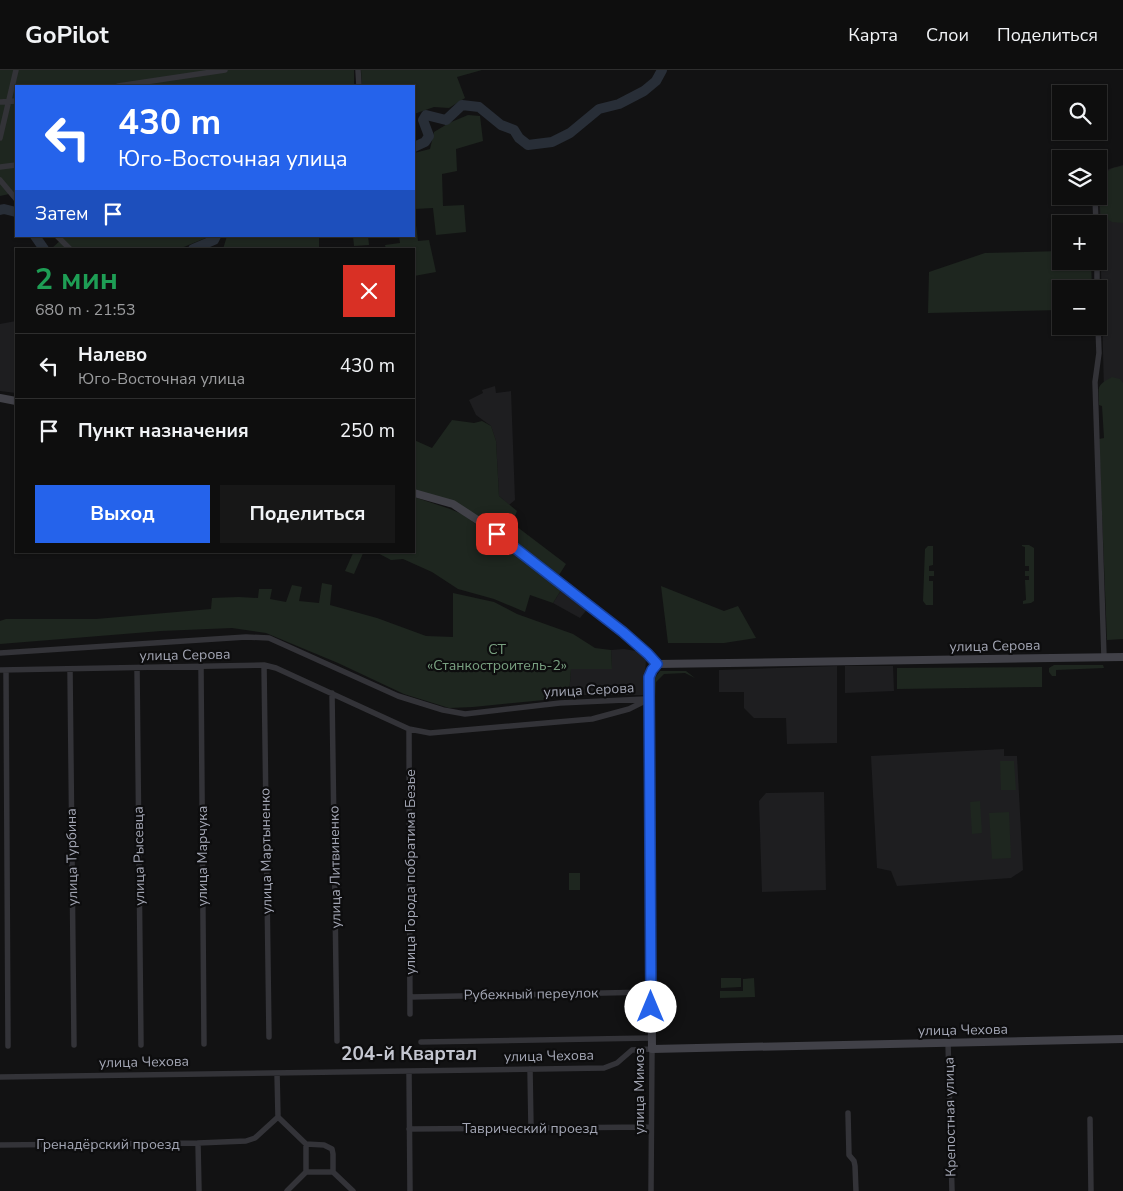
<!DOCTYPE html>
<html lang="ru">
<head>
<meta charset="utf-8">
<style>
  body { margin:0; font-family:"Nunito Sans",sans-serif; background:#171717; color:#f1f3f6; height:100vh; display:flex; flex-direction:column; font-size:19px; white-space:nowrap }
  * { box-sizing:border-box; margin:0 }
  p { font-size:16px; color:#9b9c9e }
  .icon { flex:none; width:28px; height:28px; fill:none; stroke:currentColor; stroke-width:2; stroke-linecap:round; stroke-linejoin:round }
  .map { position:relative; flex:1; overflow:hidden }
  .panel { position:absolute; left:15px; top:178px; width:400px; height:305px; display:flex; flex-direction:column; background:#0e0e0e; border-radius:0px; box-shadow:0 1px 4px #0004,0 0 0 1px #2e2e2e }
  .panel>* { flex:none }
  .guide { position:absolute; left:15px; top:15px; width:400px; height:152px; border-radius:0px; box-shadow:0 1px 4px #0004,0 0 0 1px #2e2e2e; background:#2563eb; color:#fff; overflow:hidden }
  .fabs { position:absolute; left:1052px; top:15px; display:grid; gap:10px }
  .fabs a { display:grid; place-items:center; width:55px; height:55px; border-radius:0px; background:#0e0e0e; box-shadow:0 1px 4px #0004,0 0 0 1px #2e2e2e; font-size:25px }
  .pin { position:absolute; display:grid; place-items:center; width:42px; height:42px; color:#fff; margin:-21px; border-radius:10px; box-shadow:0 2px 8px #0006 }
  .me { position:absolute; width:55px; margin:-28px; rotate:0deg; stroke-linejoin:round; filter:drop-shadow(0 0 4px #0008) }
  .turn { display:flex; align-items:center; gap:18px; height:105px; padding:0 20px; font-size:22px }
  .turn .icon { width:65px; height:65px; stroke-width:2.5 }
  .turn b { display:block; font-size:35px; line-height:42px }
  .then { display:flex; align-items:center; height:48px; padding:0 20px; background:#0003; gap:10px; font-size:19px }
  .round { display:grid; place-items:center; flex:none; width:52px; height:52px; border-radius:0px; background:#171717 }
  .summary { display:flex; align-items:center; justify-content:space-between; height:85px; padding:0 20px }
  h1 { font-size:30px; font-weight:700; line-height:38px; color:#1e9e55 }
  .primary-button { display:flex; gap:10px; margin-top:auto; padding:10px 20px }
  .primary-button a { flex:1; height:58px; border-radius:0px; background:#2563eb; color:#fff; font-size:20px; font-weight:700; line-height:58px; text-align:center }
  .primary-button a+a { background:#171717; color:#f1f3f6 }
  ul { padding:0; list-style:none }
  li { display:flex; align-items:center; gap:15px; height:65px; padding:0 20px; border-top:1px solid #2e2e2e }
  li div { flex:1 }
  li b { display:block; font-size:19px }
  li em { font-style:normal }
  header { display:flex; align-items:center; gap:30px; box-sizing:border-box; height:70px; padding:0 25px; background:#0e0e0e; border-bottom:1px solid #2e2e2e }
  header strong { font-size:24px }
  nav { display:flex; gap:28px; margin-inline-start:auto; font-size:18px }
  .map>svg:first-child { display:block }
  .built { fill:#1e1e20 }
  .green { fill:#1e261f }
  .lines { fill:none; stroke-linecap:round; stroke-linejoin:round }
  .river { stroke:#282e37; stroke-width:10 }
  .street { stroke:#333338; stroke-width:5.5 }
  .secondary { stroke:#414148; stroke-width:8 }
  .route-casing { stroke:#184099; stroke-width:12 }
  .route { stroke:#2563eb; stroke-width:9 }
  .labels { text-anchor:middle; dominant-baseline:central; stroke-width:4.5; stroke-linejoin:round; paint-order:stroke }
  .street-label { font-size:14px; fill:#a3a6b4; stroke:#0d0d0e }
  .park-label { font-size:14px; fill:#79a080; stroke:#0d0d0e }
  .district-label { font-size:19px; font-weight:bold; fill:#c4c6d0; stroke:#0d0d0e }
</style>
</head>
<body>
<header>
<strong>GoPilot</strong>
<nav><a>Карта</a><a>Слои</a><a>Поделиться</a></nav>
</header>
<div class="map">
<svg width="1123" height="1121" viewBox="0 0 1123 1121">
  <rect width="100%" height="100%" fill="#121213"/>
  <path class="built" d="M1123,95V565L1110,566L1099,118L1103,104L1109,99Z
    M16,251V323L0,321V254Z
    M495,316L496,323L511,321L515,430L509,435L499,426L496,371L491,356L476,345L469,330L483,323L482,320Z
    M563,517L589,537L580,548L553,533Z
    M624,579L642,582L646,588L644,625H569L571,599H612L611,580Z
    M837,596V673L787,674L786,648H754L744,638V622H719V600Z
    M845,596H893L894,621L845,623Z
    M1004,679V686H1017L1023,800L1011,808L897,816L891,801L877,798L871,686Z
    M824,722L826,820L762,822L759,731L766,723Z"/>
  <path class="green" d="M0,0H354V16H16V125L14,123L0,126Z
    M361,0H482L457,7L465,28L449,38L434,37L414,44V50V16H362Z
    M468,45L480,46L483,71L456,79L457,101L442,104L443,136L464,135L466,162L436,165L433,138L414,139L418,171L429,170L436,202L414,206V179H386L385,175L400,173L399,166H414V83L430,79L434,62L449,53Z
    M1123,96V153L1112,152L1101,146C1099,133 1097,107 1111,99C1114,97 1119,97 1123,96Z
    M61,166H208V167L179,179H51L63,168Z
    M227,166H319V179H223Z
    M353,166H368L369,175L354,176Z
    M1061,181V191H1091L1092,219H1061V240L928,243L929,202L985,183Z
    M1112,307L1120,309L1123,313V569L1107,570L1099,369L1104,368L1102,336L1099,335C1099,317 1095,316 1112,307Z
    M452,350L474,353L482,351L491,356L496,371L499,426L517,441L512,453L566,494L559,505L495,460L487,453L414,421V370L432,378Z
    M414,427L450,439L462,444L563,517L553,533L530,525L525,542L494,529L458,519L432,502L403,489L391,490L374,481H414Z
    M1022,475H1029L1034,478V531L1031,533L1023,534V531L1026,530L1025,510H1029V506H1025V501H1029V496H1025V477L1022,476Z
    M928,476H933V495L929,496V501H934V506H929V511H933V535H926L923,531L925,479Z
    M354,481H364L354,504L345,501Z
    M322,513L332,515L330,535L377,548L426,566L453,567V523L494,532L517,544L573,564L595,578L611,580L612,599H571L569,625L544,630L473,637L449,638L404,624L338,593L266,563L232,558L161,561L0,574V551L6,549H96L211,539L212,528L239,527L258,528L259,519H272L270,529L286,532L292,515L302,517L299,531L319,533Z
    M661,516L724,541L738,536L756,568L724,573H668Z
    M1054,595H1103L1104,598L1056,600V606H1052L1049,602V598Z
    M1042,597V617L897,619V598Z
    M660,601H686L695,608L685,603L664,604L656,612L655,627L653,628L654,609Z
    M1000,691H1014L1016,720H1001Z
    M980,731L982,763L972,764L970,732Z
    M1009,742L1011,788L992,789L989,743Z
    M569,803H580V820H569Z
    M721,908H741V917L721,918Z
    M754,908L755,927L720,928V921H743V909Z"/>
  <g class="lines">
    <path class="river" d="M414,77L425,72L429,66L423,50L426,45L446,50L462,35L479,37L501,55L514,60L519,68L528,75L552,72L570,63L599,39L619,34L644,21L656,11L662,0
      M0,140L4,139L16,142
      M35,166L44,179
      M193,179L214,170L216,166"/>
    <path class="street" d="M358,0L359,16
      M118,16L225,0
      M0,32L16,31
      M0,68L16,0
      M0,97L16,95
      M0,110L16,129
      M1095,126L1096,154
      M57,166L70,179
      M1097,191V219
      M1098,256L1099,283L1095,312L1104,587
      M0,583L246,567L269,568L398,626L443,640L465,644L560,633L646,629
      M264,595L269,967
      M201,597L204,974
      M137,598L141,975
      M70,599L74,975
      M0,600L264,595L276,598L409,659L430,663L592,649L629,639L649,629
      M6,600L8,976
      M332,623L337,971
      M409,659L410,944
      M410,927L651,922
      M421,972L651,968
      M948,972L952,1121
      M530,999L531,1058
      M409,1001L410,1121
      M277,1003L278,1047L306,1074L324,1075L332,1079L333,1084V1102L353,1121
      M0,1007L604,998L617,993L632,980L652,979L651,1121
      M848,1043L849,1085L854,1091L855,1096L856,1121
      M1090,1049L1091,1121
      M409,1059L651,1057
      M198,1073L246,1071L255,1068L278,1047
      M0,1075L198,1073L199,1121
      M306,1102H333
      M287,1121L306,1102V1074"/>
    <path class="secondary" d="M0,328L16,331
      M414,423L453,434L482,453L623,562L648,584L657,594
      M657,594L652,599L649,607L652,979L1123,969
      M657,594L1123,587"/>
  </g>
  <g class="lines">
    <g class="route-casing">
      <path id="route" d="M497,464L623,562L648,584L657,594L652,600L649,607L651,937"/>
    </g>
    <use href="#route" class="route"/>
  </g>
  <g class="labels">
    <g class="street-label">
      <text transform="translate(995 576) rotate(-1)">улица Серова</text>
      <text transform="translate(185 585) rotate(-1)">улица Серова</text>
      <text transform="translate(589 620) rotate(-3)">улица Серова</text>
      <text transform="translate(266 781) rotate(-91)">улица Мартыненко</text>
      <text transform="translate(139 786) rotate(-91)">улица Рысевца</text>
      <text transform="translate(202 786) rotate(-90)">улица Марчука</text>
      <text transform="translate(72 787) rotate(-91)">улица Турбина</text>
      <text transform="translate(335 797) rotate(-91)">улица Литвиненко</text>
      <text transform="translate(410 802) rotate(-90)">улица Города побратима Безье</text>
      <text transform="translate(531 924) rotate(-1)">Рубежный переулок</text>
      <text transform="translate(963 960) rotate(-1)">улица Чехова</text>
      <text transform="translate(549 986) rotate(-1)">улица Чехова</text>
      <text transform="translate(144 992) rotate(-1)">улица Чехова</text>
      <text transform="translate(639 1021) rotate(-90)">улица Мимоз</text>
      <text transform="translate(950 1047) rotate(-91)">Крепостная улица</text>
      <text x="530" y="1058">Таврический проезд</text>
      <text x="108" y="1074">Гренадёрский проезд</text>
    </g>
    <g class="park-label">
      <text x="497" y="579">СТ<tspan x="497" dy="16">«Станкостроитель-2»</tspan></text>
    </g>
    <g class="district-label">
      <text x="409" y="984">204-й Квартал</text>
    </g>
  </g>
</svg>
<div class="fabs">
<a><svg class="icon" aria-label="search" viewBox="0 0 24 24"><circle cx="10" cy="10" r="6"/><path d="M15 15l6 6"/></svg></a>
<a><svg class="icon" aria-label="layers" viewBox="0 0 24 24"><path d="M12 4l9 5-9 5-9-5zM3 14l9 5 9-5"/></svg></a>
<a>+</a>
<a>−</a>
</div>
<div class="pin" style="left:497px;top:464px;background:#d93025"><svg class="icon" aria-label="arrive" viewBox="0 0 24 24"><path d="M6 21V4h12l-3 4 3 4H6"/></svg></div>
<svg class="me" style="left:651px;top:937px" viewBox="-20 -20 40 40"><circle r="19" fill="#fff"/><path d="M0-13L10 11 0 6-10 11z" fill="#2563eb"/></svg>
<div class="guide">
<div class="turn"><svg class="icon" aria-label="left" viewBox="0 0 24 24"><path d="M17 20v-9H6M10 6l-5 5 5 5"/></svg><div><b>430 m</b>Юго-Восточная улица</div></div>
<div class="then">Затем<svg class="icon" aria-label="arrive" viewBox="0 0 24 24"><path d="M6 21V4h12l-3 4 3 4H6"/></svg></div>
</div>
<section class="panel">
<div class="summary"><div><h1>2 мин</h1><p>680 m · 21:53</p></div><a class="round" style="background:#d93025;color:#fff"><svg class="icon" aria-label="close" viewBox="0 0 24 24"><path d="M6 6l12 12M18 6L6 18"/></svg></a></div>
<ul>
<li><svg class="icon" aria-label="left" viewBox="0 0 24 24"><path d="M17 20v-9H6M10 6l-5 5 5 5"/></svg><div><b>Налево</b><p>Юго-Восточная улица</p></div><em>430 m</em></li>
<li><svg class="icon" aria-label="arrive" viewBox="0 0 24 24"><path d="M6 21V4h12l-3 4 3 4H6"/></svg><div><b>Пункт назначения</b></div><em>250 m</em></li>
</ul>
<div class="primary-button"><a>Выход</a><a>Поделиться</a></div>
</section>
</div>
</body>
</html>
